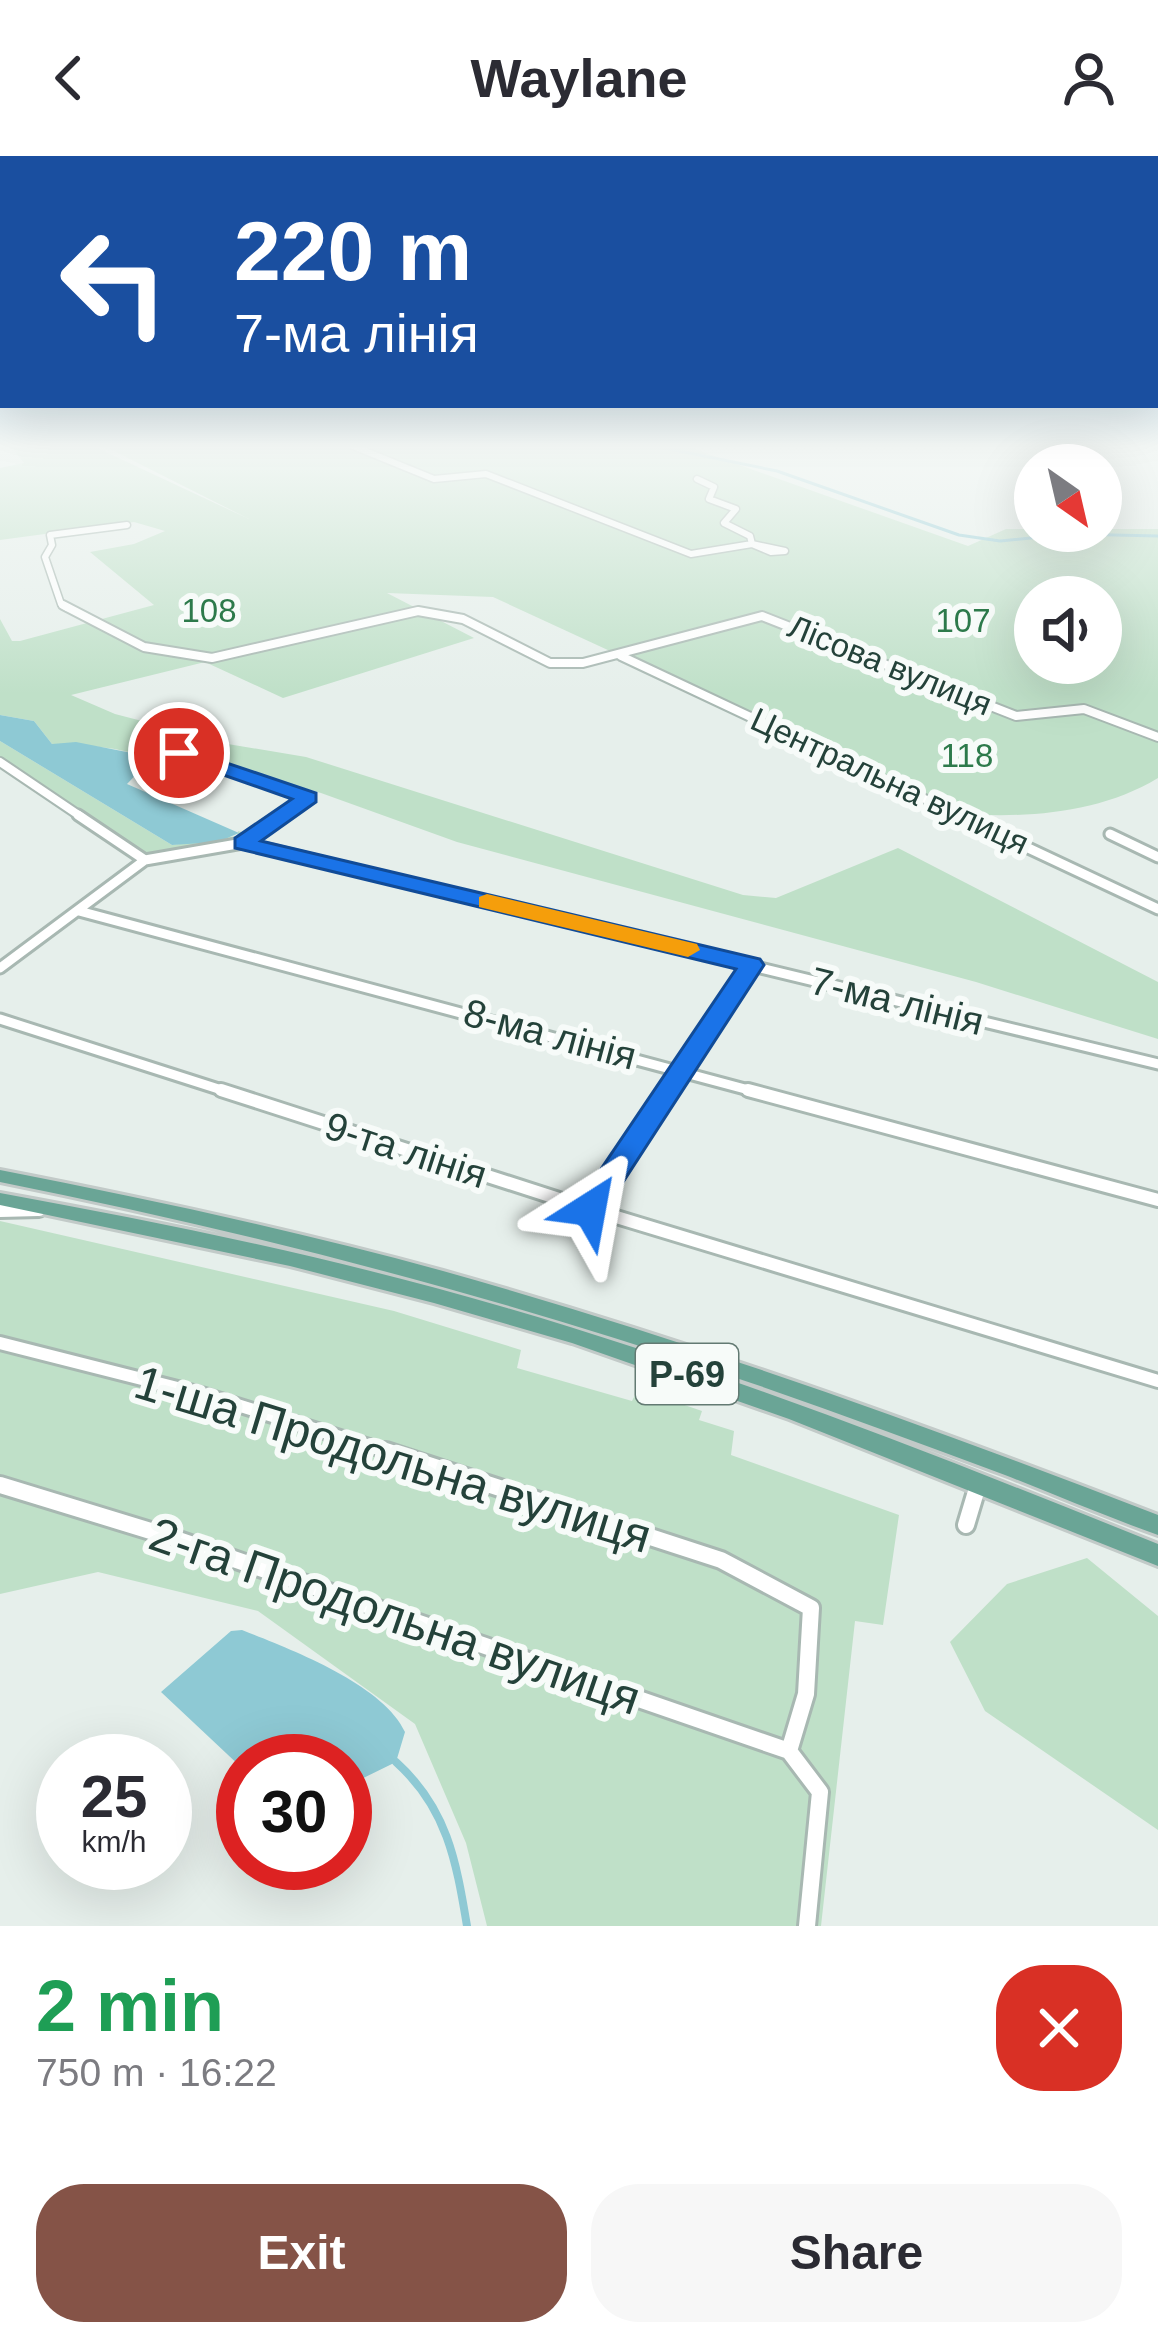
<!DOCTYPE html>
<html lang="en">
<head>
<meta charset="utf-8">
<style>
  body { margin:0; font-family:Arial,sans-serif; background:#f7f7f7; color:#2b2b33; height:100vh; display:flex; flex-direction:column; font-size:45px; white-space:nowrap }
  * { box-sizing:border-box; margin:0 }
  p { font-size:39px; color:#7c7c81 }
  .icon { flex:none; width:66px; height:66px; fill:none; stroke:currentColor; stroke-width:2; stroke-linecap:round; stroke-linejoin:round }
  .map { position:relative; height:1770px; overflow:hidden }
  .side { display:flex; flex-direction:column; background:#fff; flex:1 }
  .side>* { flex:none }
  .banner { position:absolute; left:0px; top:0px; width:1158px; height:252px; box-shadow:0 12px 48px #0002; background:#1a4fa0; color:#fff; overflow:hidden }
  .needle { width:78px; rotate:146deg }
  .fabs { position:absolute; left:1014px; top:288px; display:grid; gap:24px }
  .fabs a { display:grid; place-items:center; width:108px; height:108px; border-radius:50%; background:#fff; box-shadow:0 12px 48px #0002; font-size:60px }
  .speed { position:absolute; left:36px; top:1578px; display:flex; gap:24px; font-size:60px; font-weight:700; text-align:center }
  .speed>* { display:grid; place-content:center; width:156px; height:156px; border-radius:50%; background:#fff; box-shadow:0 12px 48px #0002; line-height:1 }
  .speed small { font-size:30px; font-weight:400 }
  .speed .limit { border:18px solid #d22; background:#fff; color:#111 }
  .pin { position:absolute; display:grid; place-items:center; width:102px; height:102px; color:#fff; margin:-51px; border:6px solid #fff; border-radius:50%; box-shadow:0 3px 12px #0007 }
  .me { position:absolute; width:132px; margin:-66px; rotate:34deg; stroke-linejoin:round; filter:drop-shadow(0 0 9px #0008) }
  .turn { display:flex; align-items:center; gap:42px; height:252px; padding:0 36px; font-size:54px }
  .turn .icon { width:156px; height:156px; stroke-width:2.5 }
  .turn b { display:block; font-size:84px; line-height:102px }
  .round { display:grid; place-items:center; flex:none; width:126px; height:126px; border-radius:48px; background:#f7f7f7 }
  .headline { display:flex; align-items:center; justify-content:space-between; height:204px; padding:0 36px }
  h1 { font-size:72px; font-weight:700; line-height:90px; color:#1e9e55 }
  .primary-button { display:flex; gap:24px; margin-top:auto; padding:24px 36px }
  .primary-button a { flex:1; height:138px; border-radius:48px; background:#855347; color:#fff; font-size:48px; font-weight:700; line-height:138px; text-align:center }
  .primary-button a+a { background:#f7f7f7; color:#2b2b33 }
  header { display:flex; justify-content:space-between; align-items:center; height:156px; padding:0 36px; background:#fff; font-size:54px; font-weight:700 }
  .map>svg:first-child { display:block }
  .green { fill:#bfe0c8; fill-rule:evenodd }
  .water { fill:#8ec9d4 }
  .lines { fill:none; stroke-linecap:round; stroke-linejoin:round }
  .stream-far1 { stroke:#8ec9d4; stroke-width:3 }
  .stream { stroke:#8ec9d4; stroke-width:8 }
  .minor-far4-casing { stroke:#a8b8b2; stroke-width:9 }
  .minor-far3-casing { stroke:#a8b8b2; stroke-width:12 }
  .minor-far2-casing { stroke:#a8b8b2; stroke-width:15 }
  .minor-far1-casing { stroke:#a8b8b2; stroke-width:18 }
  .minor-casing { stroke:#a8b8b2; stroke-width:22 }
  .primary-casing { stroke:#c2cac8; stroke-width:6 }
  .minor-far4 { stroke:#fff; stroke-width:6 }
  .minor-far3 { stroke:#fff; stroke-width:8 }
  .minor-far2 { stroke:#fff; stroke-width:9 }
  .minor-far1 { stroke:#fff; stroke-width:12 }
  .minor { stroke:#fff; stroke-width:16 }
  .primary { fill:#6aa596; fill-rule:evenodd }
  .route { fill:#1a73e8; stroke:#114b97; stroke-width:3 }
  .slow { fill:#f59e0b }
  .labels { text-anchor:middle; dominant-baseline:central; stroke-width:12; stroke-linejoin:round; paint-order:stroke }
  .far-park-label { font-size:33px; fill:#2d7a4b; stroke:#f7fbf9 }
  .far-street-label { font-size:33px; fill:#24423a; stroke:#f7fbf9 }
  .shield { fill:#f7fbf9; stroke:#637a73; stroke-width:3 }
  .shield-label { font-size:36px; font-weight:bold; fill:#24423a }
  .street-label { font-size:39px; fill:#24423a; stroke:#f7fbf9 }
  .near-street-label { font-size:48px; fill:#24423a; stroke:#f7fbf9 }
</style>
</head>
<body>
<header><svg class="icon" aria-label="back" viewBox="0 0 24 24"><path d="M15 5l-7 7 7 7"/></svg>Waylane<svg class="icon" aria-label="person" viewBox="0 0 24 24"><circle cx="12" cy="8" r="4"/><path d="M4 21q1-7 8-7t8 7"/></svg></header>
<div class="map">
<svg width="1158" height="1770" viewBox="0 0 1158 1770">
  <rect width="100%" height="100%" fill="#e6efeb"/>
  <path class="green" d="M93,290L249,363L104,290H686L968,390L1006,373H1158V622C1100,657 1030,662 963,658L493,441L387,437L474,482L283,542L205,506L71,539L115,558L192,578V582L306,601L743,739L776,742L898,692L1158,826V883L976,826L457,686L321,637L176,595L153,608C139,591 74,588 52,588L34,565L0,559V463L12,485H20L154,449L90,396L134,388L165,375L134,366L0,384V312L24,307L12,292H0ZM1035,441H1101V507H1035Z
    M0,585L172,689L237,680L238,675L251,679L213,691L139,697L0,603Z
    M0,1065L394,1155L521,1194L517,1212L632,1245L638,1233L702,1255L699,1264L734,1275L731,1299L899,1359L883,1469L855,1465L821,1770H487L466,1687L415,1568L258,1455L98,1416L0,1438Z
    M1087,1402L1158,1460V1674L985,1555L950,1486L1007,1428Z"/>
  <path class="water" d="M0,559L34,565L52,588L76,586L147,600L149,605L127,628L239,677L218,686L172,689L0,585Z
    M242,1474C290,1493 383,1528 405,1576L396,1606L345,1631V1605H243V1613L161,1536L231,1475Z"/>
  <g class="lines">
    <path class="stream-far1" d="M655,290L777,315L959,379L1000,385L1070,378L1158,380"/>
    <path class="stream" d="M396,1606C447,1652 456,1704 467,1770"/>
    <g class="minor-far4-casing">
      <path id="minor-far4" d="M353,290L434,323L486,318L691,398L752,388
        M697,323L714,331L709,343L736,353L724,367L750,380L752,388
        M752,388L785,395L771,396Z
        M67,452L61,448L45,401L52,389L50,379L127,369"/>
    </g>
    <g class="minor-far3-casing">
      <path id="minor-far3" d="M63,449L144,491L212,502L418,455L463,463L550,507H583L762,460L1016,560L1084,553L1158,581
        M621,500L965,662
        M179,597L308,641L278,662
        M0,606L83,662"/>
    </g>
    <g class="minor-far2-casing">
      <path id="minor-far2" d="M78,659L145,704
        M958,659L1158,753
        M1110,678L1158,701
        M243,687L283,659
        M79,755L760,937
        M0,812L145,704L243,687L1158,908
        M0,863L231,937
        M666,937L751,809"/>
    </g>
    <g class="minor-far1-casing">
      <path id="minor-far1" d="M221,934L590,1053L1158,1225
        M748,934L1158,1044
        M590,1053L668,934
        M0,1055L39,1054
        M0,1187L205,1239L395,1298"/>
    </g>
    <g class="minor-casing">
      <path id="minor" d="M386,1295L721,1404L811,1452L806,1538L789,1595L820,1636L807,1770
        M0,1329L167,1380L789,1595
        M966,1369L978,1329"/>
    </g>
    <g class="primary-casing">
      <path id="primary" d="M0,1014C149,1043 297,1075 443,1115C686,1183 923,1268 1158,1359V1379C1107,1361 1056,1339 1005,1319C911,1284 817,1249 722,1217C485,1137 245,1075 0,1026Z
        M0,1037C170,1068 340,1103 507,1152C729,1217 944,1302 1158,1388V1410L789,1263L572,1187L434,1147L290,1110L0,1049Z"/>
    </g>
    <use href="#minor-far4" class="minor-far4"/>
    <use href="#minor-far3" class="minor-far3"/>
    <use href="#minor-far2" class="minor-far2"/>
    <use href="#minor-far1" class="minor-far1"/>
    <use href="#minor" class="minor"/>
    <use href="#primary" class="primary"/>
  </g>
  <linearGradient id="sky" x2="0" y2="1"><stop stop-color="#84bce0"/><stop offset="0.54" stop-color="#f4f8f6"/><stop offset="1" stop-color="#f4f8f6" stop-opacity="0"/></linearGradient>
  <rect width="1158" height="538" fill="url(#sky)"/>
  <path class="route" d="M179,591L316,637V646L261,685L760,803L764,809L601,1060H579L574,1053L736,813L235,692V682L292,643L172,601L169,597Z"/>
  <path class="slow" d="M487,738L697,788L700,794L688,801L479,751V741Z"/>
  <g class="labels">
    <g class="far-park-label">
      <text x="209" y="454">108</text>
      <text x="963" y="464">107</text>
      <text x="967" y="599">118</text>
    </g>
    <g class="far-street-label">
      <text transform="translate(890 509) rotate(22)">Лісова вулиця</text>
      <text transform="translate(890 625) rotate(25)">Центральна вулиця</text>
    </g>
    <rect class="shield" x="636" y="1188" width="102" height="60" rx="9"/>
    <g class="shield-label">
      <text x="687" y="1218">Р-69</text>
    </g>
    <g class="street-label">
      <text transform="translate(897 845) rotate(14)">7-ма лінія</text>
      <text transform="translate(550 878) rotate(15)">8-ма лінія</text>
      <text transform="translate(406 994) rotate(18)">9-та лінія</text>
    </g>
    <g class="near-street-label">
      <text transform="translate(393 1303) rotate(17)">1-ша Продольна вулиця</text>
      <text transform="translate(395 1460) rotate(19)">2-га Продольна вулиця</text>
    </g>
  </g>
</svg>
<div class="fabs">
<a><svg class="needle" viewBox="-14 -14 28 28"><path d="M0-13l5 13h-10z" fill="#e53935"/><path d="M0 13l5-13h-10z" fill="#7c7c81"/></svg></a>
<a><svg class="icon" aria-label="sound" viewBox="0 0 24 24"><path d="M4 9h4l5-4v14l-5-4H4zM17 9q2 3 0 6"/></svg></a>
</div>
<div class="speed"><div>25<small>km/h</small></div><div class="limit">30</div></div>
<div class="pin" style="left:179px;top:597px;background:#d93025"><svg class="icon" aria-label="arrive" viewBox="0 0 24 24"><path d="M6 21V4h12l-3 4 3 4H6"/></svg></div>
<svg class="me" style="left:590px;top:1053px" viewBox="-20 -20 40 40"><path d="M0-17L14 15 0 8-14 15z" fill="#1a73e8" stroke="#fff" stroke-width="4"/></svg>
<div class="banner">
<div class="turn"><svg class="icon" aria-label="left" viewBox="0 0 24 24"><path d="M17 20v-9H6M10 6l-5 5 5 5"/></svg><div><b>220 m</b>7-ма лінія</div></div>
</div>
</div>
<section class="side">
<div class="headline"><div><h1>2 min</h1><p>750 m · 16:22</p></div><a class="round" style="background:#d93025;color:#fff"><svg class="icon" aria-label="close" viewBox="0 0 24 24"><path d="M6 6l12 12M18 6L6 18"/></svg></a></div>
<div class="primary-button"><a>Exit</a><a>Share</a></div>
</section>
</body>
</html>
